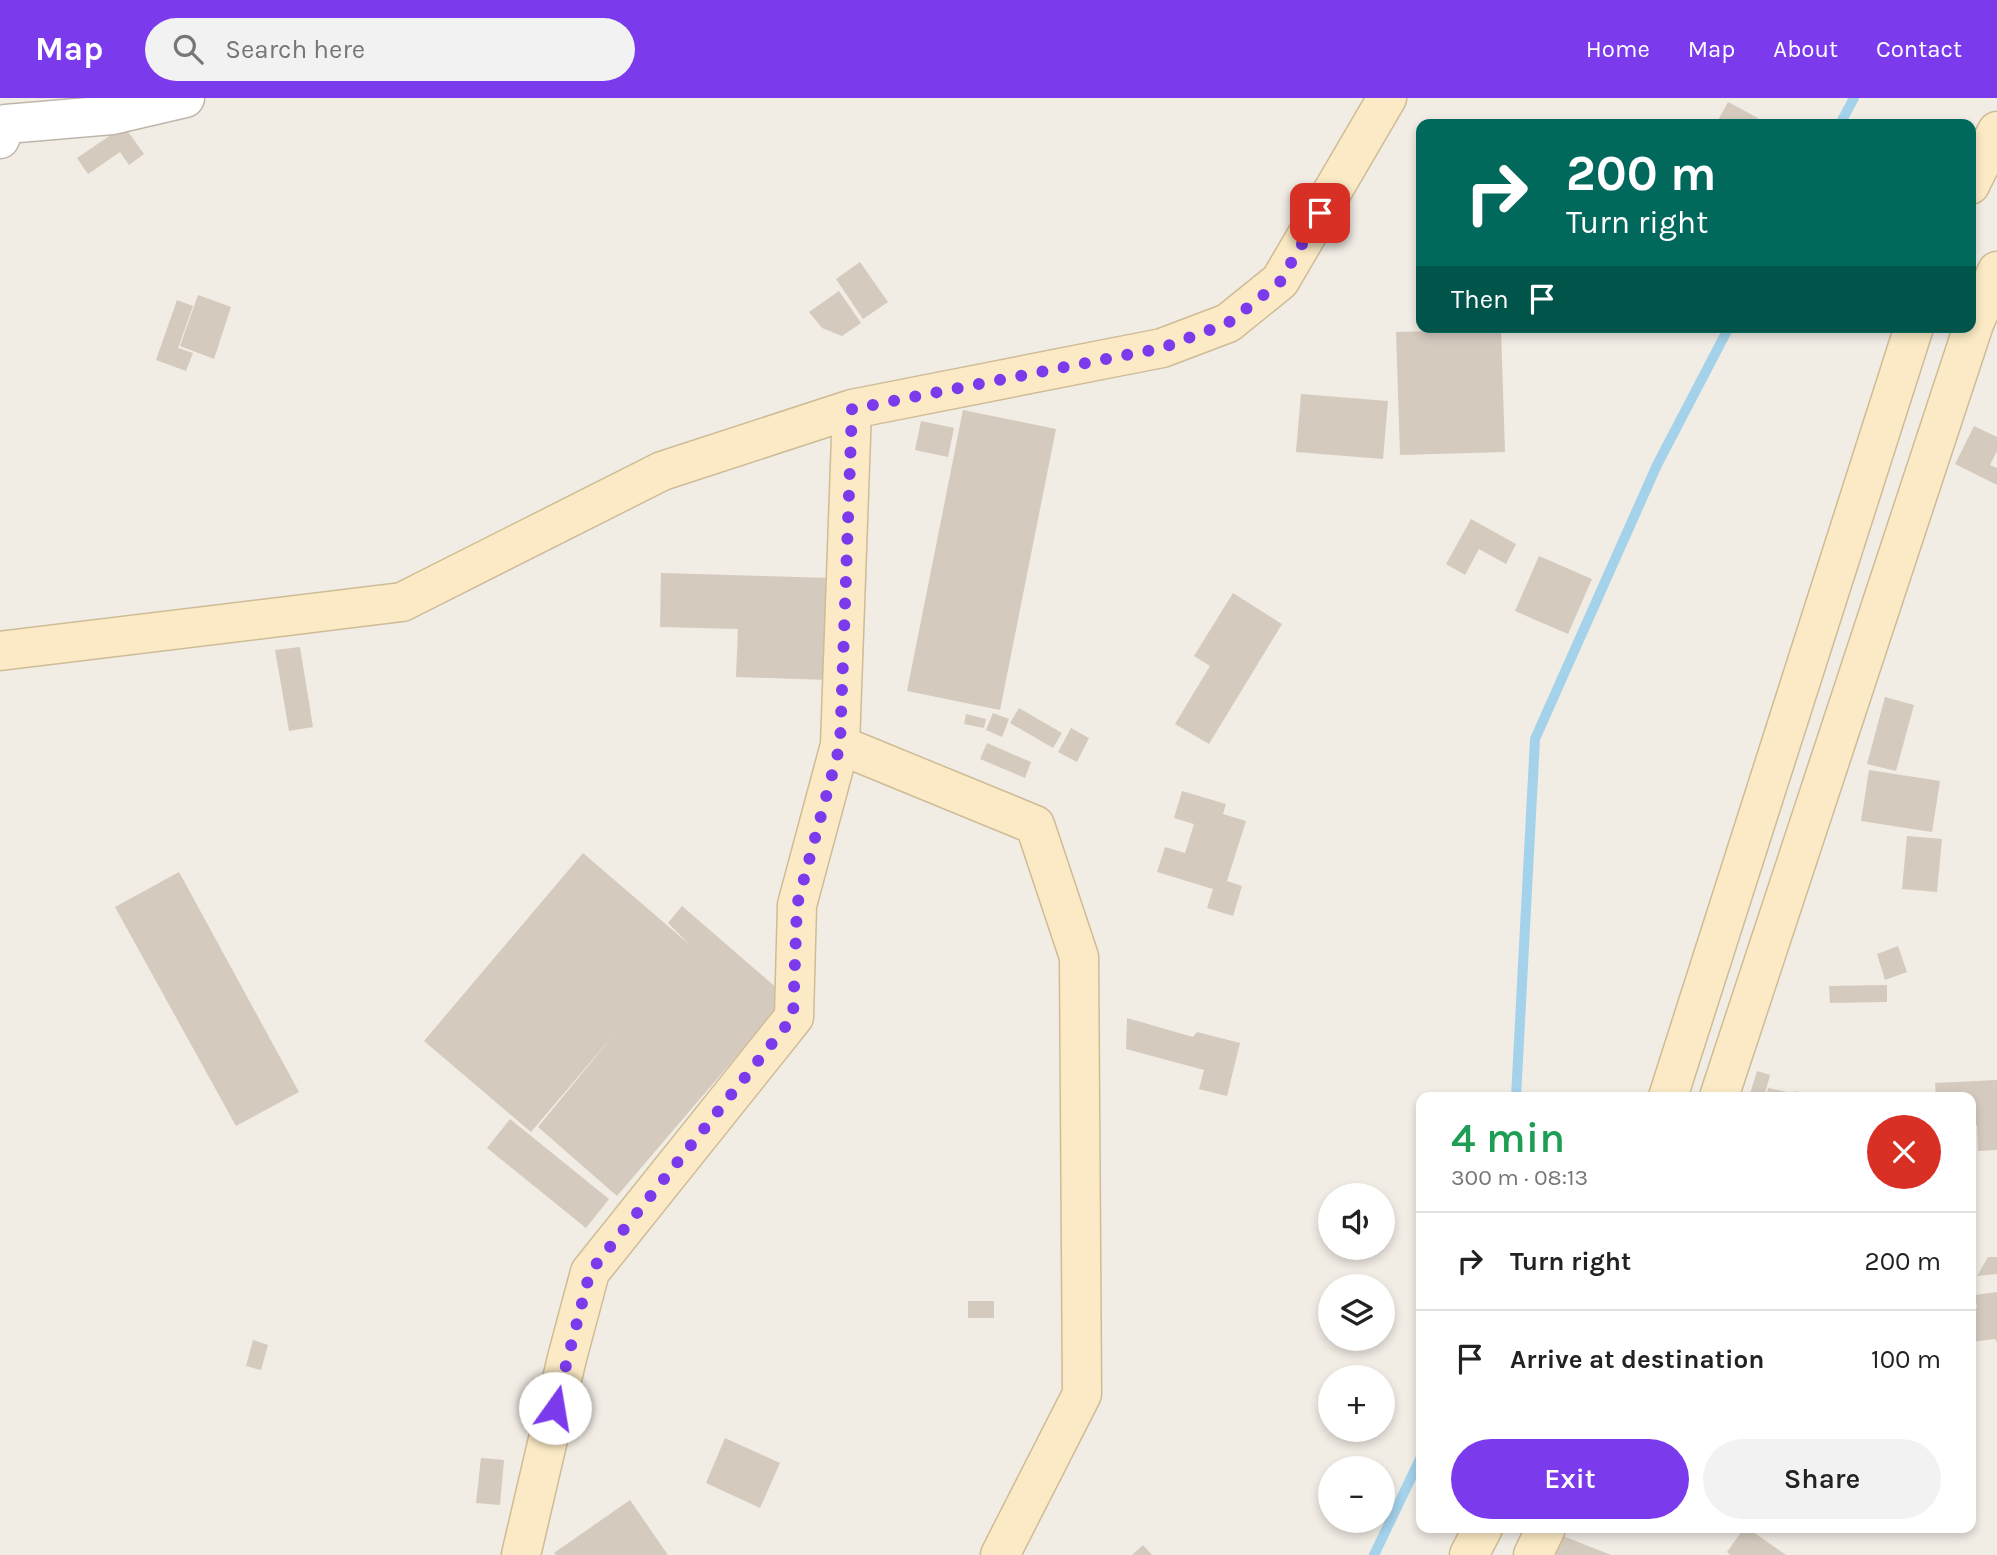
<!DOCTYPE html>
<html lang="en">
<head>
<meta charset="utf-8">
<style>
  body { margin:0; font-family:Karla,sans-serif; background:#f2f2f2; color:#222; height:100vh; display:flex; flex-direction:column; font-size:26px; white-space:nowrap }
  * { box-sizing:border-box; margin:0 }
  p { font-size:23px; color:#767676 }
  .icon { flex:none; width:38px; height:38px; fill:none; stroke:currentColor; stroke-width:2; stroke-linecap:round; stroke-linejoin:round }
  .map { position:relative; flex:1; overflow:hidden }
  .drawer { position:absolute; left:1416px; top:994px; width:560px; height:441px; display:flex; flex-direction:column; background:#fff; border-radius:14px; box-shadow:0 4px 10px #0003 }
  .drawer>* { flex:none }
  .banner { position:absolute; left:1416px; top:21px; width:560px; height:214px; border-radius:14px; box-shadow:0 4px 10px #0003; background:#00695c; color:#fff; overflow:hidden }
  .fabs { position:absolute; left:1318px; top:1085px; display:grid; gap:14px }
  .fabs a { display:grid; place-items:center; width:77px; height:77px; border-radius:50%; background:#fff; box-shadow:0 4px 10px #0003; font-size:35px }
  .pin { position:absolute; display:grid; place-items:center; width:60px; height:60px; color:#fff; margin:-30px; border-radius:14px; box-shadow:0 4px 10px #0006 }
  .me { position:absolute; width:77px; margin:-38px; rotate:13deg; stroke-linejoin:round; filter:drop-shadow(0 0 5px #0008) }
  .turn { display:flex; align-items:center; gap:24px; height:147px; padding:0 35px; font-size:32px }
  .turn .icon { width:91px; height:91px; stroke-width:2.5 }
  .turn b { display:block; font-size:49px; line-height:60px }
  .then { display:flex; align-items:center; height:66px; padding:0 35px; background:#0003; gap:14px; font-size:26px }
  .round { display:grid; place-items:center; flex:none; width:74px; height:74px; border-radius:37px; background:#f2f2f2 }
  .summary { display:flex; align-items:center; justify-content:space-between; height:119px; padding:0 35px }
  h1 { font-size:42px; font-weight:600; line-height:52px; color:#1e9e55 }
  .cta { display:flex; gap:14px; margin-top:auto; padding:14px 35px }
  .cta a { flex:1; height:80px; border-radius:42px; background:#7c3aed; color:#fff; font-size:28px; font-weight:600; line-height:80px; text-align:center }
  .cta a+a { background:#f2f2f2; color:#222 }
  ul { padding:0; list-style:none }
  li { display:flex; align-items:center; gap:21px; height:98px; padding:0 35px; border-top:2px solid #e0e0e0 }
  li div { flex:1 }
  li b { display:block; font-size:26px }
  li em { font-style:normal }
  header { display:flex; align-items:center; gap:42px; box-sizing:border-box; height:98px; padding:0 35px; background:#7c3aed; color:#fff }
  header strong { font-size:33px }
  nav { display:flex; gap:38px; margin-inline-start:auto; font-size:24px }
  .search { width:490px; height:63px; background:#f2f2f2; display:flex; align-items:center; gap:18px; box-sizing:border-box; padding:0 24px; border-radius:38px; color:#767676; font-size:26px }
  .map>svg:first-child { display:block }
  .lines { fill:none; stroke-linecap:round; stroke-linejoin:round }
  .stream { stroke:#a4d2ea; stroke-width:10 }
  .building { fill:#d5cabe }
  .street-casing { stroke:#bfb6ab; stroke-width:41 }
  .secondary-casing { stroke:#cebc97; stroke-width:41 }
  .street { stroke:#fff; stroke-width:38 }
  .secondary { stroke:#fbeac5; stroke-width:38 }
  .route { stroke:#7c3aed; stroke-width:12; stroke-dasharray:0 21.6 }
</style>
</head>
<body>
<header>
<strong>Map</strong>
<div class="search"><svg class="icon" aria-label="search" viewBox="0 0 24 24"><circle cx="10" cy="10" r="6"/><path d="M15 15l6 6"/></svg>Search here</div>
<nav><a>Home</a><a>Map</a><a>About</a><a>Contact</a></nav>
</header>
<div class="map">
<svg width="1997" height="1457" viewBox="0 0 1997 1457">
  <rect width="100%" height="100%" fill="#f1ece4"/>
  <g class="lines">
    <path class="stream" d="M1840,26L1854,0
      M1516,999L1535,641L1657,367L1729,229
      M1374,1457L1421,1359"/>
  </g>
  <path class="building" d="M1728,4L1758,20L1754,26H1716Z
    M124,28L144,56L129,67L120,54L88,76L77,60Z
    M860,164L888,204L863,221L836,181Z
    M839,193L861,225L842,238L822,230L809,214Z
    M198,197L231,209L214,261L180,248Z
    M177,202L193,208L178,250L193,255L186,273L156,262Z
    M1501,231L1505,354L1400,357L1396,234Z
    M1301,296L1388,303L1383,361L1296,354Z
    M963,312L1056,331L1000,612L907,593Z
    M921,323L954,330L948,359L915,352Z
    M1974,328L1997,339V353L1990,367L1997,370V387L1955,366Z
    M1471,421L1516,446L1506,466L1479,451L1465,477L1446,466Z
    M1539,458L1592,481L1568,536L1515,513Z
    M661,475L831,480L829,582L736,579L738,531L660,529Z
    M1233,495L1282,526L1209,646L1175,626L1210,568L1194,558Z
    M300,549L313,629L289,633L275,552Z
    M1885,599L1914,607L1896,673L1867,666Z
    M1019,610L1062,635L1053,650L1010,625Z
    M993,615L1009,621L1002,639L986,632Z
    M966,616L986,621L984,630L964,626Z
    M1071,630L1089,640L1077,664L1058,654Z
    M987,645L1031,664L1025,680L980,661Z
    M1869,672L1940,683L1932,734L1861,723Z
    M1182,693L1226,706L1223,716L1246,723L1227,783L1242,788L1233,818L1207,810L1213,791L1157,774L1165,749L1185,755L1194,726L1174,720Z
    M1907,738L1942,741L1937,794L1902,791Z
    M583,755L690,847L668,825L682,808L787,899L617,1098L538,1029L616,934L531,1034L424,943Z
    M179,774L299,994L236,1028L115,809Z
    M1898,848L1907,874L1885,882L1877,856Z
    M1887,887V904L1830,905L1829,888Z
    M1127,920L1193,939L1197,934L1240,945L1227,998L1199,991L1204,972L1126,951Z
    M1757,973L1770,977L1764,999H1749Z
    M1997,982V1052L1978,1053L1977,1027H1970V999H1936L1935,985Z
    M1768,990L1792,995L1791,999H1766Z
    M1795,993L1815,998V999H1793Z
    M510,1021L609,1101L586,1130L487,1050Z
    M1988,1159H1997V1176L1977,1178Z
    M1997,1194V1245L1995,1241L1970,1244V1211L1977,1210L1975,1197Z
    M968,1203H994V1220H968Z
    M253,1242L268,1247L261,1272L246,1268Z
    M725,1340L780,1365L760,1410L706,1385Z
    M481,1360L504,1362L500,1407L476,1405Z
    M630,1402L668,1457H556L554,1455Z
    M1744,1430H1747L1786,1457H1730L1727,1454Z
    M1563,1438L1611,1457H1556Z
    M1143,1447L1152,1457H1132Z"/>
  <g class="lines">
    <g class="street-casing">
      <path id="street" d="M0,41L6,26L112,17L185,0"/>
    </g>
    <g class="secondary-casing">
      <path id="secondary" d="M1970,87L1997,33
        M852,311L840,647L1035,727L1079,859L1082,1296L1000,1457
        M0,553L402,504L662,373L852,311L1162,250L1228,225L1280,183L1387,0
        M1668,999L1914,229
        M1719,999L1974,226L1997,173
        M521,1457L567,1260L590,1174L794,919L797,807L840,647
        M1469,1457L1483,1430
        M1533,1457L1546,1430"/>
    </g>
    <use href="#street" class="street"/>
    <use href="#secondary" class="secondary"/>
  </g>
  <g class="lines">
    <path class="route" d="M555,1310L590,1174L793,919L797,807L840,647L852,311L1162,250L1228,225L1280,184L1320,115"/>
  </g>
</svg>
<div class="fabs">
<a><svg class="icon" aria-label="sound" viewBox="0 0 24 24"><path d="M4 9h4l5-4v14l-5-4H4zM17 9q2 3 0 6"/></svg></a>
<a><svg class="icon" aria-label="layers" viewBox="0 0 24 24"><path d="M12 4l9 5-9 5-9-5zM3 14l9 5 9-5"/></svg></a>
<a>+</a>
<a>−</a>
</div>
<div class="pin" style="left:1320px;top:115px;background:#d93025"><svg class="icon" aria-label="arrive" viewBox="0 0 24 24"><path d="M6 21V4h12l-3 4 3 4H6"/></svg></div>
<svg class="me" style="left:555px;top:1310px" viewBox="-20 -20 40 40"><circle r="19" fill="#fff"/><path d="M0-13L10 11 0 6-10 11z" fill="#7c3aed"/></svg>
<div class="banner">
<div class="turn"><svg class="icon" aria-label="right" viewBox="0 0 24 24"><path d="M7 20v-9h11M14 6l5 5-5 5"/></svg><div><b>200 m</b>Turn right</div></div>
<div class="then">Then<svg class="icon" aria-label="arrive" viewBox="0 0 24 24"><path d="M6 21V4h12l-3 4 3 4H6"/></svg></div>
</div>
<section class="drawer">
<div class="summary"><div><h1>4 min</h1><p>300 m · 08:13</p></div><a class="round" style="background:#d93025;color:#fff"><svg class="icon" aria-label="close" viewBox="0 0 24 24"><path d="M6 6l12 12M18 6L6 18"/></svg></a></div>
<ul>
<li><svg class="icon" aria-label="right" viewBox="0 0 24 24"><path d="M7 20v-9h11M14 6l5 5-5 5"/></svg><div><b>Turn right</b></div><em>200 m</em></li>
<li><svg class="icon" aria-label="arrive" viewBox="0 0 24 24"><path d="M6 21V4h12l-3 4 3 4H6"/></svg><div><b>Arrive at destination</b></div><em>100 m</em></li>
</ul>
<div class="cta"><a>Exit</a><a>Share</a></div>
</section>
</div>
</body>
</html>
